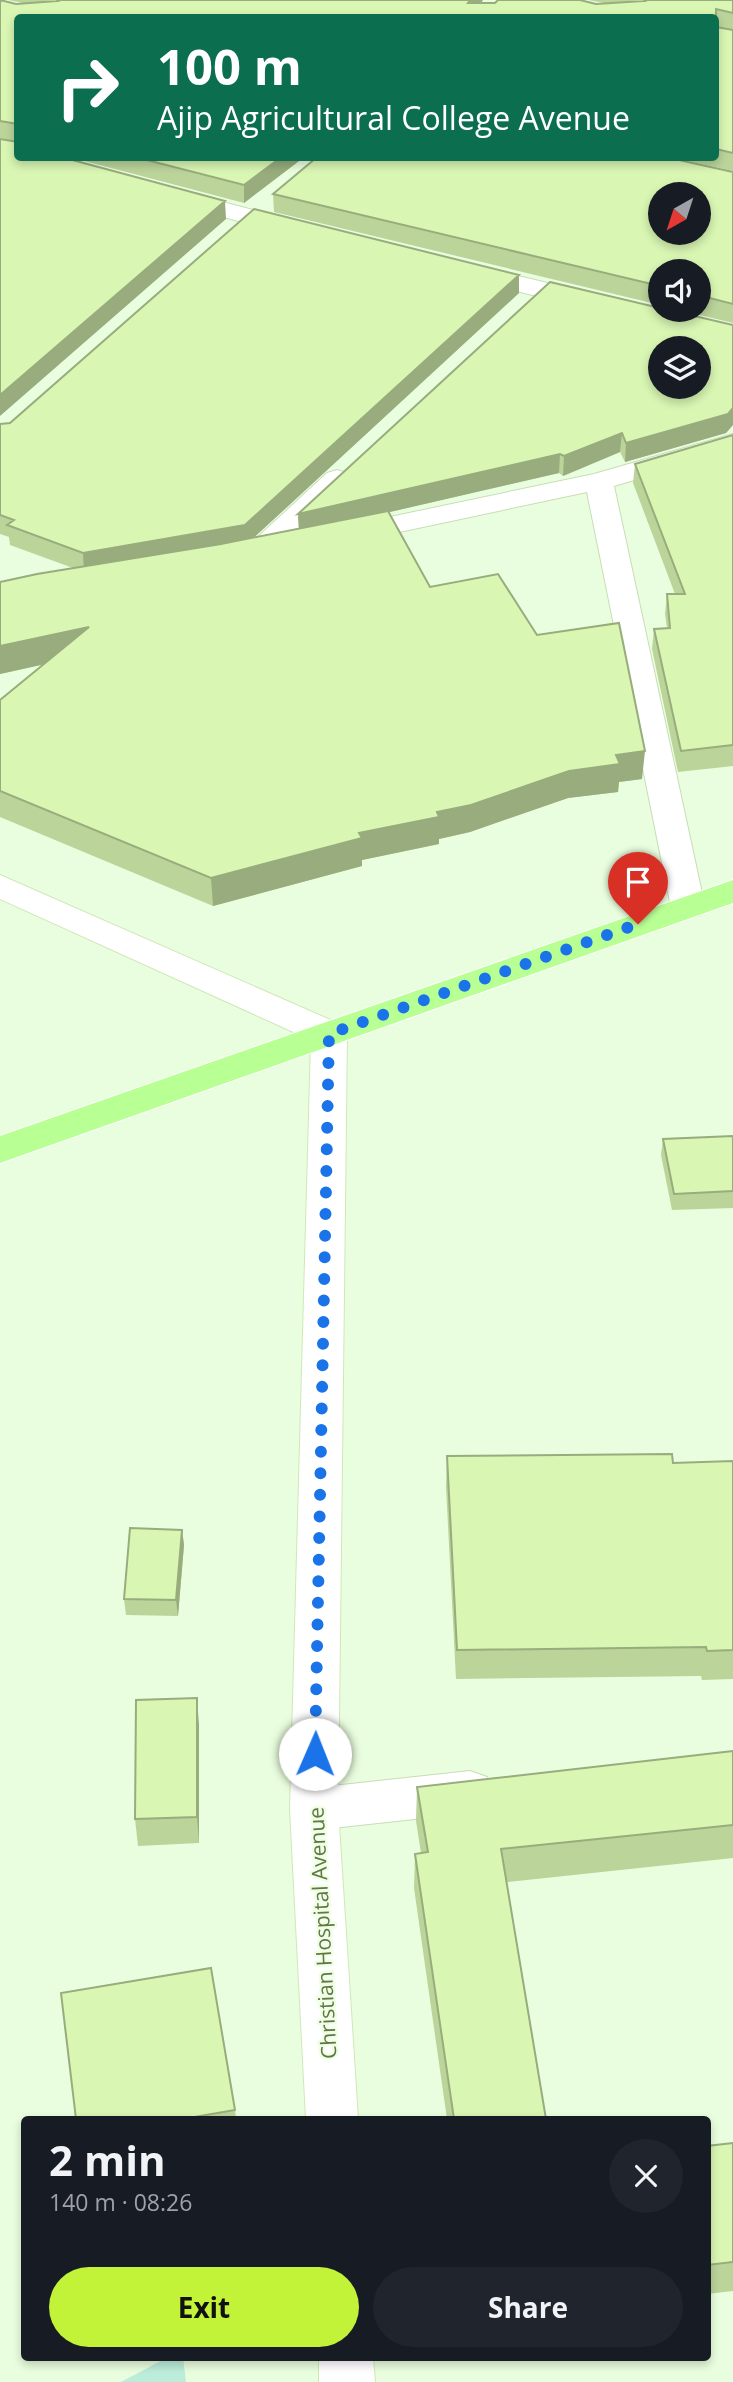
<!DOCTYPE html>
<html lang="en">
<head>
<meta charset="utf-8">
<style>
  body { margin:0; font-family:"Open Sans",sans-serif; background:#20242c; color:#f1f3f6; height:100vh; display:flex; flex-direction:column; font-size:26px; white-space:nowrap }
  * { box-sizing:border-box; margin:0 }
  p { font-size:23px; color:#9ea1a6 }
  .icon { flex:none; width:38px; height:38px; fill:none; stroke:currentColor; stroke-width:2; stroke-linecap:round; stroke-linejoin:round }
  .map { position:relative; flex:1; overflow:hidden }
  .side { position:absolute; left:21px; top:2116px; width:690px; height:245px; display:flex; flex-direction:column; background:#171b24; border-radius:7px; box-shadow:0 4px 10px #0003 }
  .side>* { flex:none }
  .banner { position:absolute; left:14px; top:14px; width:705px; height:147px; border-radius:7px; box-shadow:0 4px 10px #0003; background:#0b6e4f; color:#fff; overflow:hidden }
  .needle { width:46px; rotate:219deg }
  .controls { position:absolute; left:648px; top:182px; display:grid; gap:14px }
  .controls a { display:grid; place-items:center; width:63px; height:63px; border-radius:50%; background:#171b24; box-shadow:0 4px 10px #0003; font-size:35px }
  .pin { position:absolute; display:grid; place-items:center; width:60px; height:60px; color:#fff; margin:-72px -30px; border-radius:50% 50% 50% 0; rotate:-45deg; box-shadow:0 0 7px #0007 }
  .pin .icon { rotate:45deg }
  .me { position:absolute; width:77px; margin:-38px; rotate:1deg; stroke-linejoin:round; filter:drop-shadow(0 0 5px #0008) }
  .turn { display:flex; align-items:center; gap:24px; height:147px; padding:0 28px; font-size:32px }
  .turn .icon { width:91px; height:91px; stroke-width:2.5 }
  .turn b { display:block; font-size:49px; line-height:60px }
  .round { display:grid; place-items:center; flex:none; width:74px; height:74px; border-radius:37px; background:#20242c }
  .summary { display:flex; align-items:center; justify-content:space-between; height:119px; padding:0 28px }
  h1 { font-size:42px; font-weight:700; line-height:52px }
  .primary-button { display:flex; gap:14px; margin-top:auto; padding:14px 28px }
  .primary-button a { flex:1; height:80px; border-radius:42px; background:#c2f338; color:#111; font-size:28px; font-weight:700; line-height:80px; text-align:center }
  .primary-button a+a { background:#20242c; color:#f1f3f6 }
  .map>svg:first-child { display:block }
  .green { fill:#bcecda }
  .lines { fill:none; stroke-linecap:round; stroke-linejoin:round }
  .street-casing { stroke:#c8ddb5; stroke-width:2 }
  .secondary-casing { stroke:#cfe8b7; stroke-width:2 }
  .primary-casing { stroke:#fff; stroke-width:2 }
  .street { fill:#fff; fill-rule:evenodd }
  .secondary { fill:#fff; fill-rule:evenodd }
  .primary { fill:#b8ff94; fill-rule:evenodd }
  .wall { fill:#bbd49a }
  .shaded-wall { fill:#98ac7d }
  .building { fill:#d9f6b3; stroke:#98ac7d; stroke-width:2; fill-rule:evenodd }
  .route { stroke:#1a73e8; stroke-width:12; stroke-dasharray:0 21.6 }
  .labels { text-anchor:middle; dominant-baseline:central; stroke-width:5; stroke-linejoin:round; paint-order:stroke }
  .street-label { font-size:21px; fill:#627644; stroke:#efffe6 }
</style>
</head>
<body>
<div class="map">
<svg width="733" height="2382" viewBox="0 0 733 2382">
  <rect width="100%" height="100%" fill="#e9fede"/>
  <path class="green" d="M168,2357H183L186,2382H121Z"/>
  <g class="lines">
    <g class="street-casing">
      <path id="street" d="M177,190L307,224L311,229L307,234L298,237L168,202L165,197L168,192Z
        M468,264L602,296L606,302L602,308L593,310L459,277L455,272L459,267Z
        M733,434V451L614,486L705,907L700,915L688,918L676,915L671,907L587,492L343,544L333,541L328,535L333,529L594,474Z
        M337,470L347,473L351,479L347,485L266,560L256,563L246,560L241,554L246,548L327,473Z
        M470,1771L487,1777L493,1792L487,1807L470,1813L314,1830L297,1824L290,1809L297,1794L314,1788Z"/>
    </g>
    <g class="secondary-casing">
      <path id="secondary" d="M0,875L342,1025L347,1034L338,1809L358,2119H306L290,1809L311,1040L0,899Z
        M319,2357H373L375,2382H319Z"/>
    </g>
    <g class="primary-casing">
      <path id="primary" d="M733,880V903L0,1163V1136Z"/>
    </g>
    <use href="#street" class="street"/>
    <use href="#secondary" class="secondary"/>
    <use href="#primary" class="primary"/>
  </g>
  <path class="wall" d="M0,0L16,4L23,3L8,0H483L480,3L596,4L604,3L588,0H733V30L18,18V142L0,138Z
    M716,27L733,30V171L674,158H716Z
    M73,158H303L244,203Z
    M733,172V323L679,310H698V271H660V305L274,212L273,194Z
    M519,275V293L253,538L299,529L298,514L733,325V425L726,433L625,462L620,452L563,476L559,473L389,512L430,587L537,635L642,779L619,782L618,792L568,798L470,832L439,839V844L362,860V866L213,906L0,817V700L44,664L0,674V582L73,568L10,545L9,537L0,534V424L10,423Z
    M733,435V766L678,772L652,649L654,629L667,628L665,614L667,594H675L633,483L635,464Z
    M733,1136V1208L672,1210L661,1155L663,1139Z
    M447,1456L673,1463L733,1461V1679L702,1680L701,1676L456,1679L446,1487Z
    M182,1530L184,1545L178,1616L126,1615L124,1599Z
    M199,1725V1843L138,1846L135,1819Z
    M733,1751V1858L507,1882L546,2119H447L414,1888L415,1854L421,1853L416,1821L417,1787Z
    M235,2110L236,2119H76Z
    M733,2143V2291L707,2294V2146Z"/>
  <path class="shaded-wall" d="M470,0H483L469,18L468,3Z
    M280,158H303L244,203V185Z
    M225,201L226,219L0,416V395Z
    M519,275V293L246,545L84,572L83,553Z
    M733,408V425L726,433L625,462L626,443Z
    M622,433L620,452L563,476L564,456Z
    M560,454L559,473L299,533L298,514Z
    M89,627L91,654L0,674V646Z
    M645,751L642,779L619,782L618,792L568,798L470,832L439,839V844L362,860V866L213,906L211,878L569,771L616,755Z
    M182,1530L184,1545L178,1616L176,1600Z
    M197,1698L199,1725V1843L197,1817Z"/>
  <path class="building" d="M0,0L16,4L58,1L57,0H470L468,3H495L498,0H580L596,4L645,1L644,0H733V13L716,9V18H18V124L0,121Z
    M716,27L733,30V153L716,149Z
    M0,139L18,142V158H65L225,201L0,395Z
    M139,158H280L244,185Z
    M316,158H670L733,172V304L698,295V271H660V286L273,194ZM660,194H698V233H660Z
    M254,209L519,275L245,525L83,553L7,525L14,520L0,515V424L10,423Z
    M550,282L660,308V310H669L733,325V408L728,414L626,443L622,433L564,456L560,454L298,514ZM660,348H698V387H660Z
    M733,435V745L681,751L654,629L670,628L667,594H685L635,464Z
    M388,511L430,587L498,574L537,635L619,623L645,751L616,755L620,764L569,771L471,805L437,812L439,817L359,833L362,838L211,878L0,791V700L89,627L0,646V582L37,574L221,544Z
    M733,1136V1191L674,1194L663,1139Z
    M672,1454L673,1463L733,1461V1650L707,1651L706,1647L457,1650L447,1456Z
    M130,1528L182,1530L176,1600L124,1599Z
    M197,1698V1817L135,1819L136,1700Z
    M733,1751V1825L501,1849L546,2119H454L415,1854L428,1852L417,1787Z
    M211,1968L235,2110L183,2119H76L61,1993Z
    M733,2143V2262L707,2265V2146Z"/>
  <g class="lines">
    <path class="route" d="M315,1754L329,1034L638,924"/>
  </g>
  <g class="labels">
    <g class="street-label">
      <text transform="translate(322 1933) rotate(-93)">Christian Hospital Avenue</text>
    </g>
  </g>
</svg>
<div class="controls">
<a><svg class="needle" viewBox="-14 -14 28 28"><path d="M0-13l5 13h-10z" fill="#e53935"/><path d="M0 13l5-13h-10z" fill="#9ea1a6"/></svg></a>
<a><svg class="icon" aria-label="sound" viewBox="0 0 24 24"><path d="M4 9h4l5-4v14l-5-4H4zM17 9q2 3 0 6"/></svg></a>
<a><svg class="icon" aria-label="layers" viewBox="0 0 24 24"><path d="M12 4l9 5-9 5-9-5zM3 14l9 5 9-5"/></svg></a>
</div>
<div class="pin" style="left:638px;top:924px;background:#d93025"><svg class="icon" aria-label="arrive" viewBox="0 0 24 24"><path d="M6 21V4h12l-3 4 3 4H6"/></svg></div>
<svg class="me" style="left:315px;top:1754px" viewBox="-20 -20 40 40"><circle r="19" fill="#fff"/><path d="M0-13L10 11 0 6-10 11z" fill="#1a73e8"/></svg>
<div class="banner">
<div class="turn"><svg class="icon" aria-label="right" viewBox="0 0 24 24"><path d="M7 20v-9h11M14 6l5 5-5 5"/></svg><div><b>100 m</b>Ajip Agricultural College Avenue</div></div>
</div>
<section class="side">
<div class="summary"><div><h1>2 min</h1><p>140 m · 08:26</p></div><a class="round"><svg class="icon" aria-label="close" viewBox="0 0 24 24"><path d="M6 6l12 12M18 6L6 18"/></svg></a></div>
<div class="primary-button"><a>Exit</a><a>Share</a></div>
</section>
</div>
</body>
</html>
